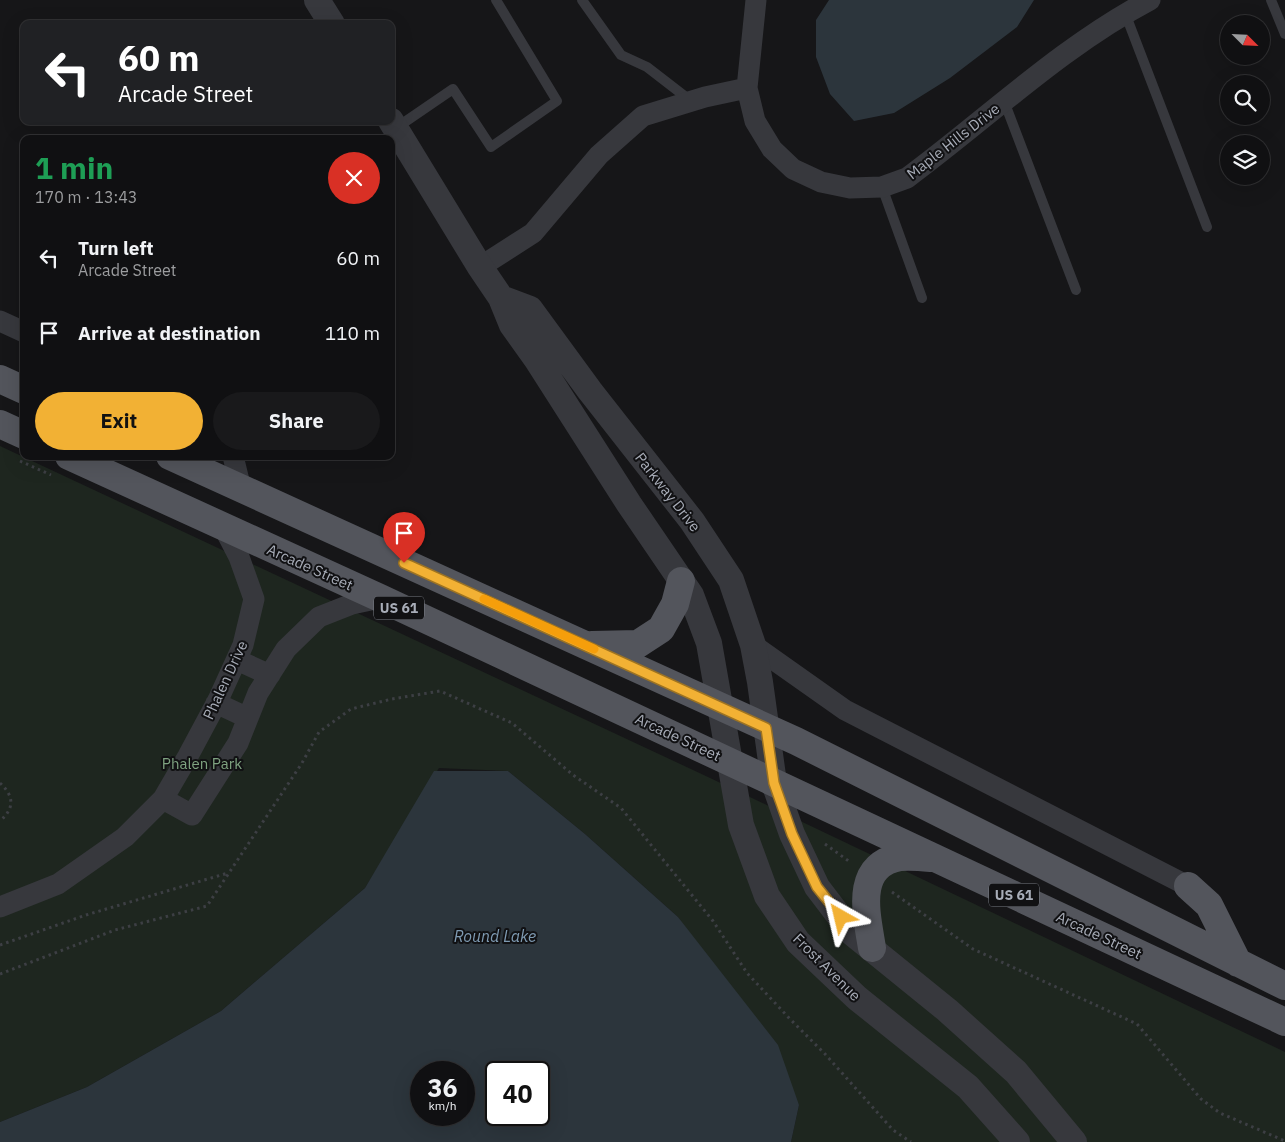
<!DOCTYPE html>
<html lang="en">
<head>
<meta charset="utf-8">
<style>
  body { margin:0; font-family:"IBM Plex Sans",sans-serif; background:#19191b; color:#f1f3f6; height:100vh; display:flex; flex-direction:column; font-size:19px; white-space:nowrap }
  * { box-sizing:border-box; margin:0 }
  p { font-size:16px; color:#9c9d9f }
  .icon { flex:none; width:28px; height:28px; fill:none; stroke:currentColor; stroke-width:2; stroke-linecap:round; stroke-linejoin:round }
  .map { position:relative; flex:1; overflow:hidden }
  .sheet { position:absolute; left:20px; top:135px; width:375px; height:325px; display:flex; flex-direction:column; background:#101012; border-radius:10px; box-shadow:0 5px 20px #0002,0 0 0 1px #303032 }
  .sheet>* { flex:none }
  .top-card { position:absolute; left:20px; top:20px; width:375px; height:105px; border-radius:10px; box-shadow:0 5px 20px #0002,0 0 0 1px #303032; background:#202124; color:#fff; overflow:hidden }
  .needle { width:32px; rotate:114deg }
  .controls { position:absolute; left:1220px; top:15px; display:grid; gap:10px }
  .controls a { display:grid; place-items:center; width:50px; height:50px; border-radius:50%; background:#101012; box-shadow:0 5px 20px #0002,0 0 0 1px #303032; font-size:25px }
  .speed { position:absolute; left:410px; top:1061px; display:flex; gap:10px; font-size:25px; font-weight:700; text-align:center }
  .speed>* { display:grid; place-content:center; width:65px; height:65px; border-radius:50%; background:#101012; box-shadow:0 5px 20px #0002,0 0 0 1px #303032; line-height:1 }
  .speed small { font-size:12px; font-weight:400 }
  .speed .limit { border:2px solid #111; border-radius:8px; background:#fff; color:#111 }
  .pin { position:absolute; display:grid; place-items:center; width:42px; height:42px; color:#fff; margin:-51px -21px; border-radius:50% 50% 50% 0; rotate:-45deg; box-shadow:0 0 5px #0007 }
  .pin .icon { rotate:45deg }
  .me { position:absolute; width:55px; margin:-28px; rotate:323deg; stroke-linejoin:round; filter:drop-shadow(0 0 4px #0008) }
  .turn { display:flex; align-items:center; gap:18px; height:105px; padding:0 15px; font-size:22px }
  .turn .icon { width:65px; height:65px; stroke-width:2.5 }
  .turn b { display:block; font-size:35px; line-height:42px }
  .round { display:grid; place-items:center; flex:none; width:52px; height:52px; border-radius:26px; background:#19191b }
  .overview { display:flex; align-items:center; justify-content:space-between; height:85px; padding:0 15px }
  h1 { font-size:30px; font-weight:800; line-height:38px; color:#1e9e55 }
  .button { display:flex; gap:10px; margin-top:auto; padding:10px 15px }
  .button a { flex:1; height:58px; border-radius:30px; background:#f2b134; color:#111; font-size:20px; font-weight:800; line-height:58px; text-align:center }
  .button a+a { background:#19191b; color:#f1f3f6 }
  ul { padding:0; list-style:none }
  li { display:flex; align-items:center; gap:15px; height:75px; padding:0 15px }
  li div { flex:1 }
  li b { display:block; font-size:19px }
  li em { font-style:normal }
  .map>svg:first-child { display:block }
  .green { fill:#1e261f }
  .water { fill:#2c353c; fill-rule:evenodd }
  .lines { fill:none; stroke-linecap:round; stroke-linejoin:round }
  .path { stroke:#3d3f44; stroke-width:3; stroke-dasharray:2.5 4; stroke-linecap:butt }
  .service { stroke:#37383d; stroke-width:10 }
  .minor { stroke:#37383d; stroke-width:21 }
  .tertiary { stroke:#37383d; stroke-width:26 }
  .primary { stroke:#53555c; stroke-width:28 }
  .route-casing { stroke:#9d7322; stroke-width:12 }
  .route { stroke:#f2b134; stroke-width:9 }
  .slow { stroke:#f59e0b; stroke-width:9 }
  .labels { text-anchor:middle; dominant-baseline:central; stroke-width:4; stroke-linejoin:round; paint-order:stroke }
  .shield { fill:#111113; stroke:#7b7e86; stroke-width:1 }
  .shield-label { font-size:14px; font-weight:bold; fill:#a8adb8 }
  .street-label { font-size:15px; fill:#a8adb8; stroke:#111113 }
  .park-label { font-size:15px; fill:#7fa381; stroke:#111113 }
  .water-label { font-size:16px; font-style:italic; fill:#7f9bb3; stroke:#111113 }
</style>
</head>
<body>
<div class="map">
<svg width="1285" height="1142" viewBox="0 0 1285 1142">
  <rect width="100%" height="100%" fill="#161618"/>
  <path class="green" d="M0,446L708,777L1285,1052V1142H791L799,1105L678,917L585,834L508,771L439,768L365,888L221,1011L87,1087L0,1122Z"/>
  <path class="water" d="M829,0H1034L1017,27L950,78L894,113L854,121L830,94L816,57V20Z
    M434,771H508L585,834L678,917L778,1045L799,1105L791,1142H0V1122L87,1087L221,1011L365,888ZM421,1072H464V1115H421ZM496,1072H539V1115H496Z"/>
  <g class="lines">
    <path class="path" d="M20,461L51,475
      M0,783C14,796 15,808 0,821
      M825,844L850,862
      M892,892L973,949L1137,1024L1201,1099L1220,1113L1285,1141
      M0,945L86,915L228,873
      M0,974L115,930L207,906L302,763L319,732L351,709L392,699L440,691L512,723L573,775L621,808L713,921L747,973L790,1019L825,1054L893,1130L911,1142"/>
    <path class="service" d="M582,0L621,55L647,67L691,101
      M1271,0L1285,34
      M1125,13L1207,227
      M1004,101L1076,290
      M396,128L453,89L491,147L557,101L496,0
      M882,187L922,298"/>
    <path class="minor" d="M756,0L747,88L755,121L772,149L793,169L821,182L850,188L882,187L907,178C988,118 1061,47 1150,0
      M480,267L533,233L599,155L643,116L705,97L747,88
      M0,321L24,332
      M233,456L241,489
      M753,645L845,710L1188,886
      M237,660L270,675
      M216,703L248,718
      M163,799L192,815L238,743L258,693L286,649L319,617L352,604L380,598
      M0,907L58,884L125,837L163,799L188,756L218,700L243,645L254,599L239,557L224,528"/>
    <path class="tertiary" d="M317,0L332,24
      M391,121L480,267L501,298L512,325L537,360L629,504L691,595L709,643L741,825L767,896L798,942L857,998L968,1087L1017,1142
      M501,298L530,309L590,391L692,521L731,580L753,645L760,682L774,783L792,834L817,887L852,933L947,1010L1016,1072L1074,1142"/>
    <path class="primary" d="M0,379L24,390
      M0,424L24,435
      M69,456L380,598L1285,1022
      M170,456L796,741L1285,986
      M592,645L638,644L661,629L675,604L681,581
      M1188,886L1209,905L1238,963
      M872,948C867,915 853,866 900,857C910,856 921,857 931,858"/>
  </g>
  <g class="lines">
    <g class="route-casing">
      <path id="route" d="M404,563L766,728L774,783L792,834L817,887L841,917"/>
    </g>
    <use href="#route" class="route"/>
    <path class="slow" d="M484,599L594,649"/>
  </g>
  <g class="labels">
    <g class="shield">
      <rect x="374" y="596.5" width="50" height="23" rx="4"/>
      <rect x="989" y="883.5" width="50" height="23" rx="4"/>
    </g>
    <g class="shield-label">
      <text x="399" y="608">US 61</text>
      <text x="1014" y="895">US 61</text>
    </g>
    <g class="street-label">
      <text transform="translate(953 141) rotate(-38)">Maple Hills Drive</text>
      <text transform="translate(668 492) rotate(52)">Parkway Drive</text>
      <text transform="translate(310 567) rotate(24)">Arcade Street</text>
      <text transform="translate(225 680) rotate(-65)">Phalen Drive</text>
      <text transform="translate(678 737) rotate(25)">Arcade Street</text>
      <text transform="translate(1099 935) rotate(25)">Arcade Street</text>
      <text transform="translate(827 967) rotate(45)">Frost Avenue</text>
    </g>
    <g class="park-label">
      <text x="202" y="763">Phalen Park</text>
    </g>
    <g class="water-label">
      <text x="495" y="936">Round Lake</text>
    </g>
  </g>
</svg>
<div class="controls">
<a><svg class="needle" viewBox="-14 -14 28 28"><path d="M0-13l5 13h-10z" fill="#e53935"/><path d="M0 13l5-13h-10z" fill="#9c9d9f"/></svg></a>
<a><svg class="icon" aria-label="search" viewBox="0 0 24 24"><circle cx="10" cy="10" r="6"/><path d="M15 15l6 6"/></svg></a>
<a><svg class="icon" aria-label="layers" viewBox="0 0 24 24"><path d="M12 4l9 5-9 5-9-5zM3 14l9 5 9-5"/></svg></a>
</div>
<div class="speed"><div>36<small>km/h</small></div><div class="limit">40</div></div>
<div class="pin" style="left:404px;top:563px;background:#d93025"><svg class="icon" aria-label="arrive" viewBox="0 0 24 24"><path d="M6 21V4h12l-3 4 3 4H6"/></svg></div>
<svg class="me" style="left:841px;top:917px" viewBox="-20 -20 40 40"><path d="M0-17L14 15 0 8-14 15z" fill="#f2b134" stroke="#fff" stroke-width="4"/></svg>
<div class="top-card">
<div class="turn"><svg class="icon" aria-label="left" viewBox="0 0 24 24"><path d="M17 20v-9H6M10 6l-5 5 5 5"/></svg><div><b>60 m</b>Arcade Street</div></div>
</div>
<section class="sheet">
<div class="overview"><div><h1>1 min</h1><p>170 m · 13:43</p></div><a class="round" style="background:#d93025;color:#fff"><svg class="icon" aria-label="close" viewBox="0 0 24 24"><path d="M6 6l12 12M18 6L6 18"/></svg></a></div>
<ul>
<li><svg class="icon" aria-label="left" viewBox="0 0 24 24"><path d="M17 20v-9H6M10 6l-5 5 5 5"/></svg><div><b>Turn left</b><p>Arcade Street</p></div><em>60 m</em></li>
<li><svg class="icon" aria-label="arrive" viewBox="0 0 24 24"><path d="M6 21V4h12l-3 4 3 4H6"/></svg><div><b>Arrive at destination</b></div><em>110 m</em></li>
</ul>
<div class="button"><a>Exit</a><a>Share</a></div>
</section>
</div>
</body>
</html>
